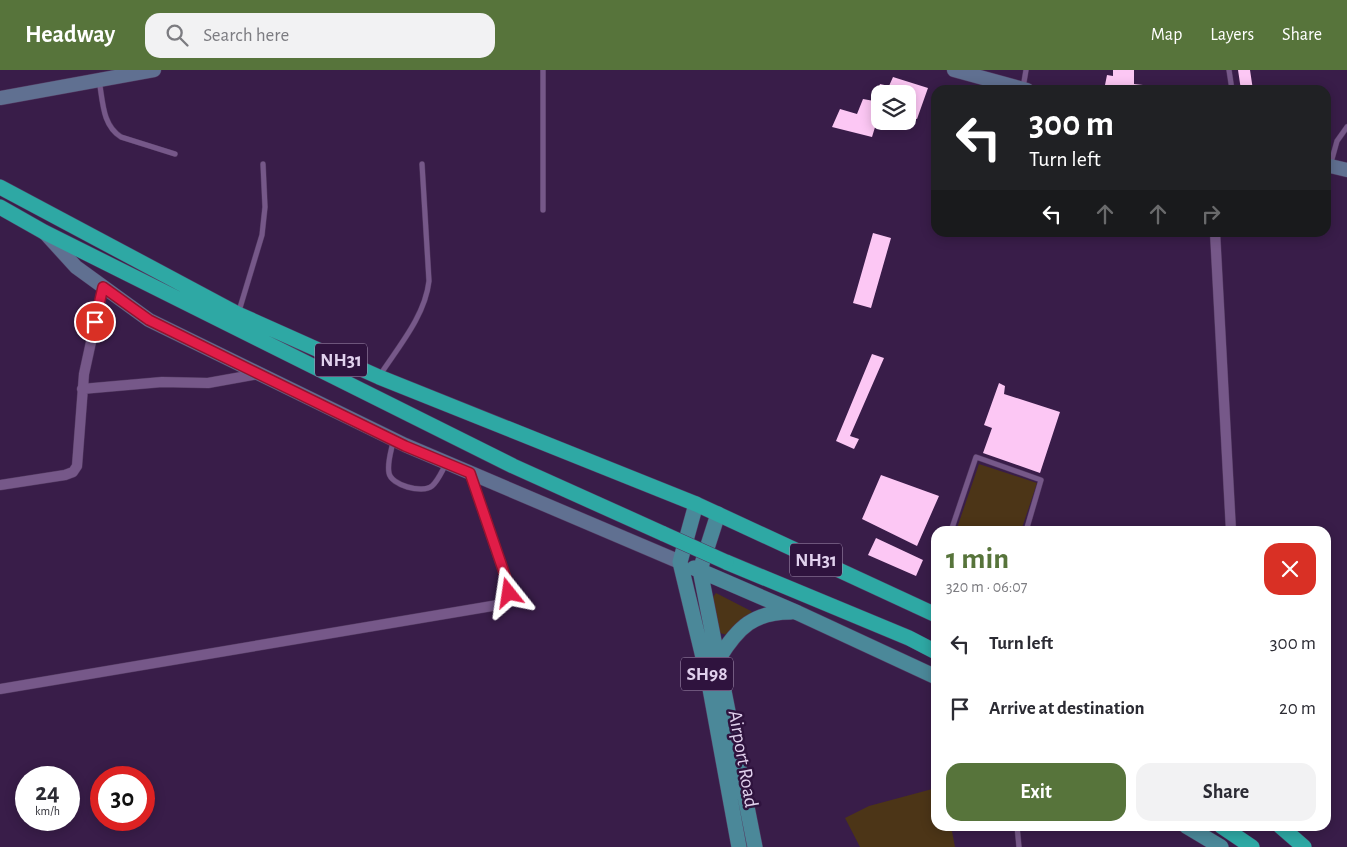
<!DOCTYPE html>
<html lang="en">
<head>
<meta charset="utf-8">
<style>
  body { margin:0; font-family:"Alegreya Sans",sans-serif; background:#f2f2f3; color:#2b2b33; height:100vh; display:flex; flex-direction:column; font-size:19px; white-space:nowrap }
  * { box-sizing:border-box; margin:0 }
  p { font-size:16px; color:#7c7c81 }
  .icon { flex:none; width:28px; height:28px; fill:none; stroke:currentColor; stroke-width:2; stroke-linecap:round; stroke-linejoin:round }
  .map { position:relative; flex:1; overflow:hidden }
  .sheet { position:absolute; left:931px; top:456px; width:400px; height:305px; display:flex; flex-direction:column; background:#fff; border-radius:15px; box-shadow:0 2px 12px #0003 }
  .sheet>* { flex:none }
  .guide { position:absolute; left:931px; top:15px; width:400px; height:152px; border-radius:15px; box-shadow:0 2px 12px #0003; background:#202124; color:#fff; overflow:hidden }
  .fabs { position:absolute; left:871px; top:15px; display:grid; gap:10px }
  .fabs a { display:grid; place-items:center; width:45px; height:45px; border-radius:10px; background:#fff; box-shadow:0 2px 12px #0003; font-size:25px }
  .speed { position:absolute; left:15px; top:696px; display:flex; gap:10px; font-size:25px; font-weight:700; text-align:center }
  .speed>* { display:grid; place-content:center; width:65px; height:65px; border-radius:50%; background:#fff; box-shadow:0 2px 12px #0003; line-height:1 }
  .speed small { font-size:12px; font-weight:400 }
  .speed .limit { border:8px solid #d22; background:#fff; color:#111 }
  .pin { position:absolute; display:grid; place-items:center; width:42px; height:42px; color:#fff; margin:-21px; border:2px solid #fff; border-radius:50%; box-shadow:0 1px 5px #0007 }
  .me { position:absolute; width:55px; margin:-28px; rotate:345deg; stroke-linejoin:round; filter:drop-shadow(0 0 4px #0008) }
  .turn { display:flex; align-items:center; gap:18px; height:105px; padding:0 15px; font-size:22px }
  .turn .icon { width:65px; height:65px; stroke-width:2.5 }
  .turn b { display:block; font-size:35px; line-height:42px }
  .lanes { display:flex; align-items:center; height:48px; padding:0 15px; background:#0003; justify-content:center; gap:25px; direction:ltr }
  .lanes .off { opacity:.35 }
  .round { display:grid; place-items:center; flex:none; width:52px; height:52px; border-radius:15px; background:#f2f2f3 }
  .overview { display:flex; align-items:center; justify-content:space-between; height:85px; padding:0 15px }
  h1 { font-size:30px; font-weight:700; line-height:38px; color:#57743b }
  .cta { display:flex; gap:10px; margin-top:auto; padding:10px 15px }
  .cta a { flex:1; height:58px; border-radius:15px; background:#57743b; color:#fff; font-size:20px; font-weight:700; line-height:58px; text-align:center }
  .cta a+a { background:#f2f2f3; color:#2b2b33 }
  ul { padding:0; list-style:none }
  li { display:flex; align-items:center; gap:15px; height:65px; padding:0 15px }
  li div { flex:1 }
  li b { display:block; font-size:19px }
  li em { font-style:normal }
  header { display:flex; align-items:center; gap:30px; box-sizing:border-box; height:70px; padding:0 25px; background:#57743b; color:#fff }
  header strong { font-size:24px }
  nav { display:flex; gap:28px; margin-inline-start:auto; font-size:18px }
  .search { width:350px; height:45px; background:#f2f2f3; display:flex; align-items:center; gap:12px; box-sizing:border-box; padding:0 18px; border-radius:15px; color:#7c7c81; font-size:19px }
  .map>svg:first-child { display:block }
  .green { fill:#4c3517 }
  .building { fill:#fcc7f4 }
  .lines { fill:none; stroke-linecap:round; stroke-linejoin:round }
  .lane-casing { stroke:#523960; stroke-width:6 }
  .street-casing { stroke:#523960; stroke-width:11 }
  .secondary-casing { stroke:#523960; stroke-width:15 }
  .primary-casing { stroke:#523960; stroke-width:16 }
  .highway-casing { stroke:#523960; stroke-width:16 }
  .lane { stroke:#765889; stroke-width:5 }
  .street { stroke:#765889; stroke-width:10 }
  .secondary { stroke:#607091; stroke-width:14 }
  .primary { stroke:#4b8899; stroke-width:15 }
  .highway { stroke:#2ea8a4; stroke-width:15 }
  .highway-bridge-casing { stroke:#523960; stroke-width:16; stroke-linecap:butt }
  .highway-bridge { stroke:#2ea8a4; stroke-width:15 }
  .route-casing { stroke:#92132f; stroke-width:12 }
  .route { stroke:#e11d48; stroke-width:9 }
  .labels { text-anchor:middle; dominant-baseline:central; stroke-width:5; stroke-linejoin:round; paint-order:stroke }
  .shield { fill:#2f133e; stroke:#ac98b8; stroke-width:1 }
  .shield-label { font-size:19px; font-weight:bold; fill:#e1d1ed }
  .street-label { font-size:20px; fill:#e1d1ed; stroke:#2f133e }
</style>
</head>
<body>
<header>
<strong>Headway</strong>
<div class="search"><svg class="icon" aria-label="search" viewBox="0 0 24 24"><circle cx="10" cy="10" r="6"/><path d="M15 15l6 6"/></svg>Search here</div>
<nav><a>Map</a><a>Layers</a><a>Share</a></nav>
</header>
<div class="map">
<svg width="1347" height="777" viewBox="0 0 1347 777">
  <rect width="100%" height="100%" fill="#391d49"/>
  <path class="green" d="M979,394L1037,413L1021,461H956Z
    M716,523L751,541L753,544L727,565L720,563L713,527Z
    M936,718V756H951L955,777H860L845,748L869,736Z"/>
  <path class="building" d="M1113,0H1134V14L1143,15L1142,20H1104L1107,5L1113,6Z
    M1238,0H1250L1253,20H1241Z
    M893,7L928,18L917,49L908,47V24H880V41L877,40L872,51L876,54L872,67L832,57L840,39L857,44L863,29L874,31L880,14L889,16Z
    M873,163L891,168L871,238L853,233Z
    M872,284L884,288L850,366L859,369L854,379L836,371Z
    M999,313L1005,316L1004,324L1060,342L1040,403L983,383L992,358L984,355Z
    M881,405L939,426L917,476L862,449Z
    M876,468L923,490L916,506L868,485Z"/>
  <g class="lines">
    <g class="lane-casing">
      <path id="lane" d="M543,0V140
        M1229,0L1232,20
        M99,10C103,31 102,55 121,67L175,84
        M1023,18L1026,0
        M1330,96L1337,71L1347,57
        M239,241L262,165L265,137L263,94
        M380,305C399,276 425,246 429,211L422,94
        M393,372C391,382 387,393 389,403C391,415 422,424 432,416C438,411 442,401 446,394
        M951,461L976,387L1041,410L1026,461
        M1017,756L1019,777"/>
    </g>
    <g class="street-casing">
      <path id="street" d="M1215,162L1231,461
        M82,319L162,312L208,313L258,304
        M0,415L65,405L73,402L77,396L84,304L103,217
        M0,619L498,535C507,529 509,525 508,515L470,403"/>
    </g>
    <g class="secondary-casing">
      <path id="secondary" d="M954,0L1027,20
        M0,28L154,0
        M1326,95L1347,100
        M45,163L76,197L149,250L405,375L680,492"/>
    </g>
    <g class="primary-casing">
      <path id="primary" d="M696,434L680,492L708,608L739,777
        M718,444L700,500L755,777
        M694,498L798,543L936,607
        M719,588C738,557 754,542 791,542
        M1186,756L1221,777"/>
    </g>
    <g class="highway-casing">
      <path id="highway" d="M0,117L238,244L379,307L696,434L936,545
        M0,137L44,162L513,396L664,464
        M726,492L909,568L936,582
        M1221,756L1252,777
        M1280,756L1304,777"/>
    </g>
    <use href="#lane" class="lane"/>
    <use href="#street" class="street"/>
    <use href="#secondary" class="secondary"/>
    <use href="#primary" class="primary"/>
    <use href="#highway" class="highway"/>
    <g class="highway-bridge-casing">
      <path id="highway-bridge" d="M664,464L726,492"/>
    </g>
    <use href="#highway-bridge" class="highway-bridge"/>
  </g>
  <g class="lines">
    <g class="route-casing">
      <path id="route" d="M95,252L103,217L149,250L405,376L470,403L508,514L509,523"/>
    </g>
    <use href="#route" class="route"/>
  </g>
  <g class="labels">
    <g class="shield">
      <rect x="315" y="273.5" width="52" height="33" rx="4"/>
      <rect x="790" y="473.5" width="52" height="33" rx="4"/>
      <rect x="681" y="587.5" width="52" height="33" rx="4"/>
    </g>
    <g class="shield-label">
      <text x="341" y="290">NH31</text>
      <text x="816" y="490">NH31</text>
      <text x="707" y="604">SH98</text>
    </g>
    <g class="street-label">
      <text transform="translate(743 689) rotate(80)">Airport Road</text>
    </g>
  </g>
</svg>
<div class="fabs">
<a><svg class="icon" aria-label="layers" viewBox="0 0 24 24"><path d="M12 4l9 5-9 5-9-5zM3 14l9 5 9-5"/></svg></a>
</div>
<div class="speed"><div>24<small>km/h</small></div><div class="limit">30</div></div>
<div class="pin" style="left:95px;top:252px;background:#d93025"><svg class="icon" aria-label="arrive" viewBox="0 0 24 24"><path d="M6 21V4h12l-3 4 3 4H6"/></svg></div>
<svg class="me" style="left:509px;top:523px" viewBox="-20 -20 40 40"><path d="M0-17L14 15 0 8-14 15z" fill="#e11d48" stroke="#fff" stroke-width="4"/></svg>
<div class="guide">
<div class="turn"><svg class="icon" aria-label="left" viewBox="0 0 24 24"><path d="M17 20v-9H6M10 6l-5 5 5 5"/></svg><div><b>300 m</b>Turn left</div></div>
<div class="lanes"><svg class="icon" aria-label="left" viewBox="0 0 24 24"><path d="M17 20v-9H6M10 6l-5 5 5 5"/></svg><svg class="icon off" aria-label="ahead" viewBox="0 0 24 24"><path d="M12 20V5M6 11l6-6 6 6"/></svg><svg class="icon off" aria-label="ahead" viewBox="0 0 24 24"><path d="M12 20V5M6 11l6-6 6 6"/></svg><svg class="icon off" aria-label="right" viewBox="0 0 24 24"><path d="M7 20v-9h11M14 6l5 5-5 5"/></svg></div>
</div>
<section class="sheet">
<div class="overview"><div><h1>1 min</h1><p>320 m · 06:07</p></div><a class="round" style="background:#d93025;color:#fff"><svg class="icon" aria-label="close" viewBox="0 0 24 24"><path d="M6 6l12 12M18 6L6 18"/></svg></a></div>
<ul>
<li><svg class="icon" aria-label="left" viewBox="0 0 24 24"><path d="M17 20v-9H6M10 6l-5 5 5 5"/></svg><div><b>Turn left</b></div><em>300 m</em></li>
<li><svg class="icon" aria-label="arrive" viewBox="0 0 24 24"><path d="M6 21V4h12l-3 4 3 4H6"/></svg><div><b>Arrive at destination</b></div><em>20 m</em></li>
</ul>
<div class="cta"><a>Exit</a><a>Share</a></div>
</section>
</div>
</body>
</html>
